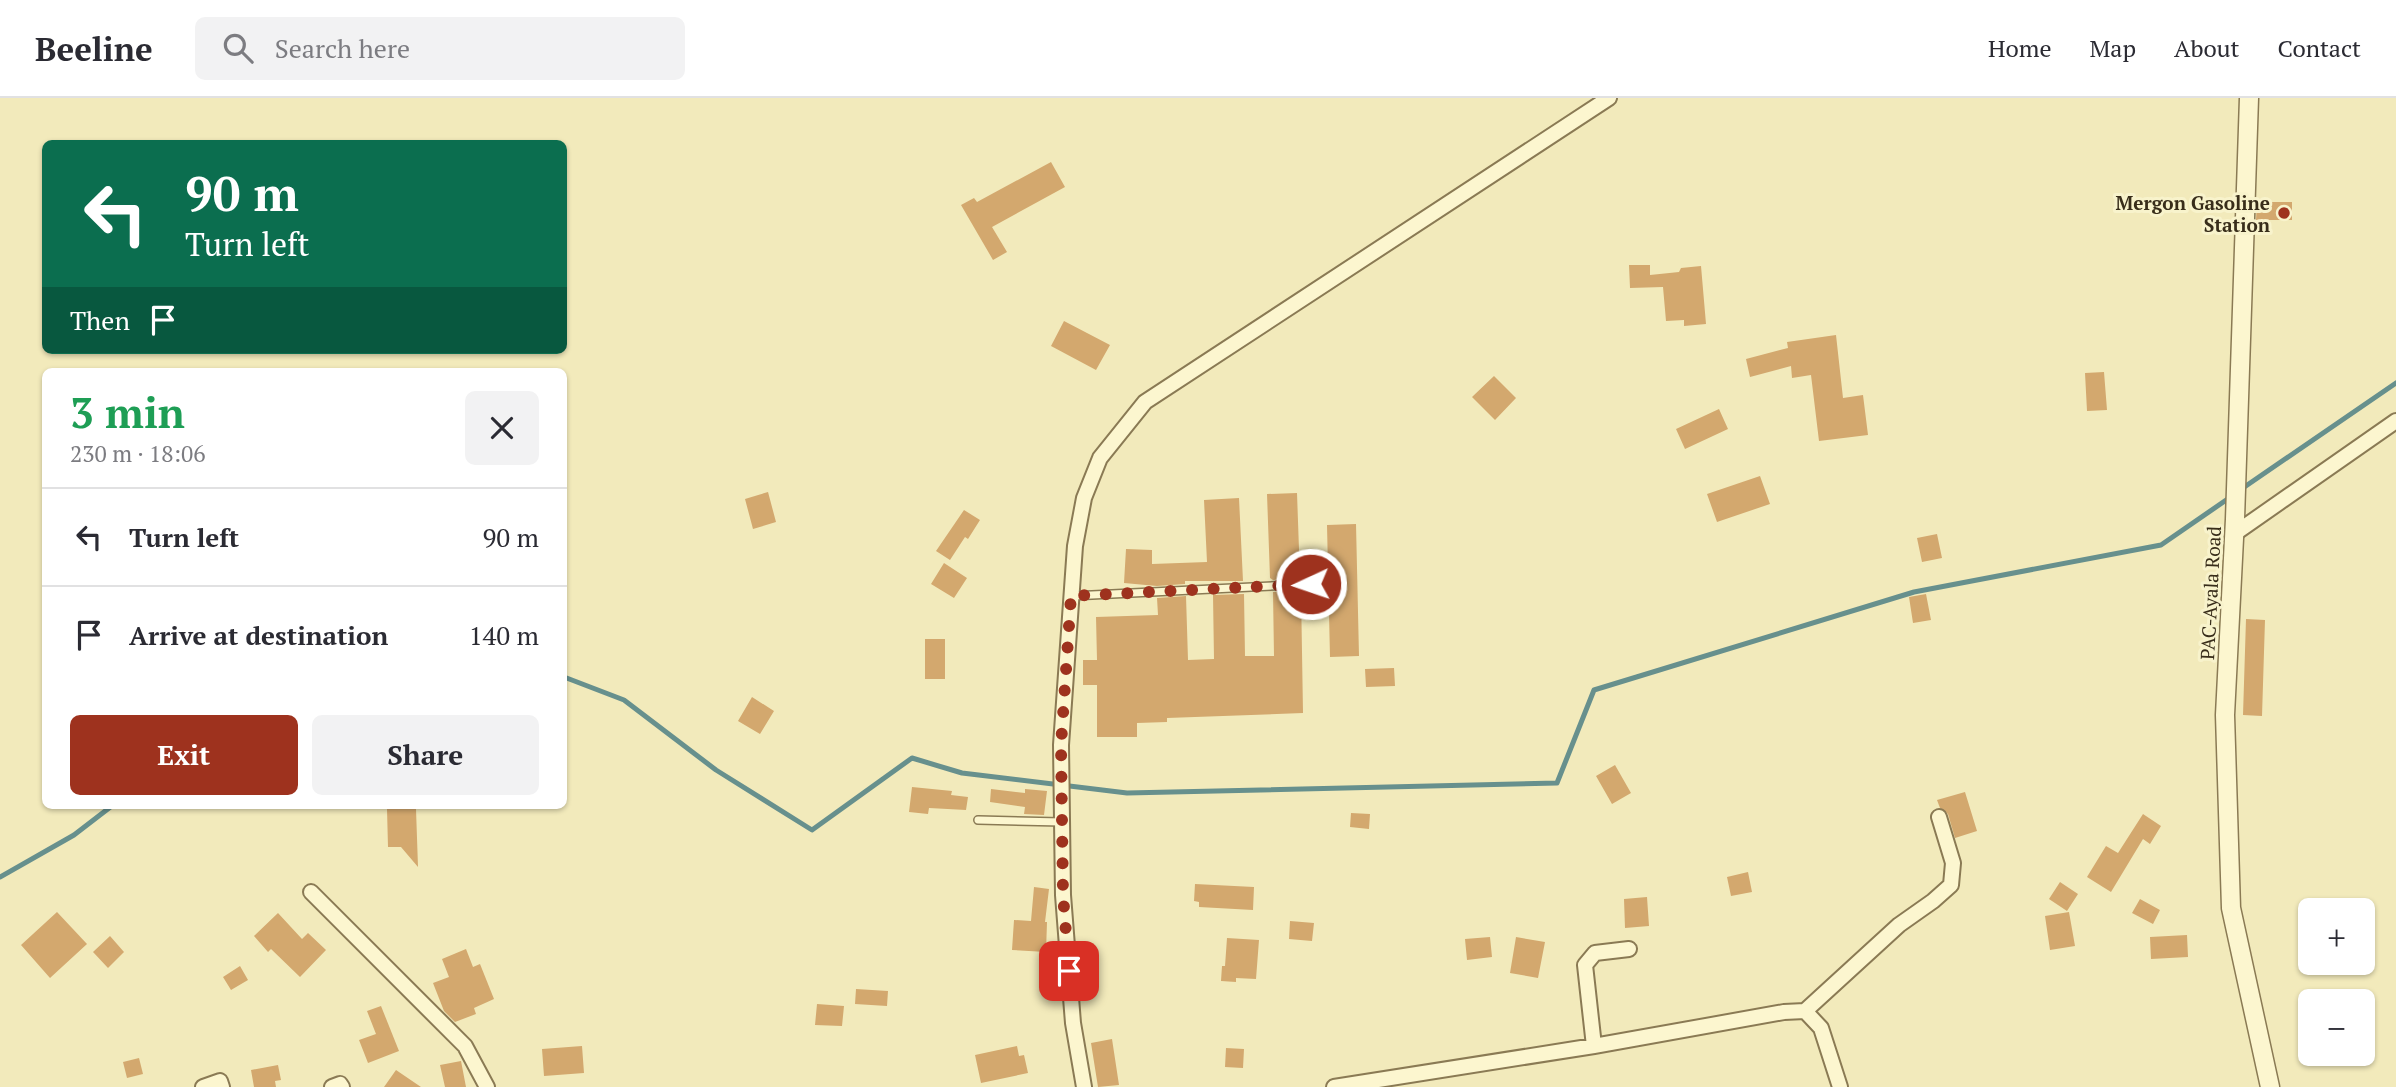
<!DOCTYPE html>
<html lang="en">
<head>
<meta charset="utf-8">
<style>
  body { margin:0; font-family:"PT Serif",serif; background:#f2f2f3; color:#2b2b33; height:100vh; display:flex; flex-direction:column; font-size:26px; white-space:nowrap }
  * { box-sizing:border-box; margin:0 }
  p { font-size:23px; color:#7c7c81 }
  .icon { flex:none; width:38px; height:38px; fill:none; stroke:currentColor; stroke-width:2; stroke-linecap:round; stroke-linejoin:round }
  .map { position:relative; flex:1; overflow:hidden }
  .panel { position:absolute; left:42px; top:270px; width:525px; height:441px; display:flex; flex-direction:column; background:#fff; border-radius:10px; box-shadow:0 2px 5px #0004 }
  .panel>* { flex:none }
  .guide { position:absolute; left:42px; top:42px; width:525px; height:214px; border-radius:10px; box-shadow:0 2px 5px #0004; background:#0b6e4f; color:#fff; overflow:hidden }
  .buttons { position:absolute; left:2298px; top:800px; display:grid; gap:14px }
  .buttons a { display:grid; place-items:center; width:77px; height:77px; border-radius:10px; background:#fff; box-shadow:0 2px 5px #0004; font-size:35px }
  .pin { position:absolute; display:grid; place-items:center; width:60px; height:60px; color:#fff; margin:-30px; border-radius:14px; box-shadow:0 4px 10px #0006 }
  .me { position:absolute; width:77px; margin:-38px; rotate:267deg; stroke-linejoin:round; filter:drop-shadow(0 0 5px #0008) }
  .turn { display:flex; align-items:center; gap:24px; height:147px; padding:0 28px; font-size:32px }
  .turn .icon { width:91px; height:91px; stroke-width:2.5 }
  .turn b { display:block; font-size:49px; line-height:60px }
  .then { display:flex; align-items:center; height:66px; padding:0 28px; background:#0003; gap:14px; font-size:26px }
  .round { display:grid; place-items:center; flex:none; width:74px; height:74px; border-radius:10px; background:#f2f2f3 }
  .overview { display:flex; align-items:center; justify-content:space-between; height:119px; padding:0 28px }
  h1 { font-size:42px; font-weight:600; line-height:52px; color:#1e9e55 }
  .cta { display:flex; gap:14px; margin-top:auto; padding:14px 28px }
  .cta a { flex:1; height:80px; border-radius:10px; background:#9e321e; color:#fff; font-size:28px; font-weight:600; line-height:80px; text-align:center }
  .cta a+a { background:#f2f2f3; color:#2b2b33 }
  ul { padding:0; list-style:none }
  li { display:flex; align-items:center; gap:21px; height:98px; padding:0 28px; border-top:2px solid #e1e1e2 }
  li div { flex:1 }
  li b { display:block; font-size:26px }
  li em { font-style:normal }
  header { display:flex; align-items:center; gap:42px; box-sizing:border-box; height:98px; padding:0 35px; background:#fff; border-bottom:2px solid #e1e1e2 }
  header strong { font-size:33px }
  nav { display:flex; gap:38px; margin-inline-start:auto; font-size:24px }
  .search { width:490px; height:63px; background:#f2f2f3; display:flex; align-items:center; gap:18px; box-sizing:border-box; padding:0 24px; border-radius:10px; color:#7c7c81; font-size:26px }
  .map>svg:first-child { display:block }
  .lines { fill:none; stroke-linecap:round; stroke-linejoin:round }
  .stream { stroke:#67908d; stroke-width:5 }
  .building { fill:#d3a86e }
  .service-casing { stroke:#8a7a54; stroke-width:10 }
  .minor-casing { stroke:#8a7a54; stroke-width:18 }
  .tertiary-casing { stroke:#8a7a54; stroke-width:21 }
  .service { stroke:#fcf6cf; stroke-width:7 }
  .minor { stroke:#fcf6cf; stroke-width:14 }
  .tertiary { stroke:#fcf6cf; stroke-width:18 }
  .route { stroke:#9e321e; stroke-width:12; stroke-dasharray:0 21.6 }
  .poi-dot { fill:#9e321e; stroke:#f8f3cc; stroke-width:2.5 }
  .labels { text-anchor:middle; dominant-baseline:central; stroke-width:6; stroke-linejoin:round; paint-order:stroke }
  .poi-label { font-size:19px; font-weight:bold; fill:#382d1a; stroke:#f8f3cc; text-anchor:end }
  .street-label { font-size:19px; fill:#382d1a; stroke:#f8f3cc }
</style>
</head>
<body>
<header>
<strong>Beeline</strong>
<div class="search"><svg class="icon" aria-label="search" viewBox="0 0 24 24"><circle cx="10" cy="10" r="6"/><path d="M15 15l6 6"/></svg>Search here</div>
<nav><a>Home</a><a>Map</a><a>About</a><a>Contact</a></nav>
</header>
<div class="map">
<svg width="2396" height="989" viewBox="0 0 2396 989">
  <rect width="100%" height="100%" fill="#f2eabb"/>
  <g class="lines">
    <path class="stream" d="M2240,392L2396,285
      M564,579L624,602L716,672L812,732L912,660L962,675L1127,695L1557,685L1594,592L1914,494L2161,447L2232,398
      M0,779L74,737L113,707"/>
  </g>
  <path class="building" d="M1051,64L1065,89L992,129L1007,154L993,162L961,107L974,100L977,104Z
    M2257,104H2292V122H2256Z
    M1629,167H1650V177L1679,174L1681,170L1701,168L1706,226L1684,228V222L1666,223L1663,189L1630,190Z
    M1064,223L1110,247L1096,272L1051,248Z
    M1836,237L1843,300L1863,297L1868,337L1819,343L1811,277L1792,280L1791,268L1750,279L1746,261L1788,250L1787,244Z
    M2104,274L2107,312L2087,313L2085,275Z
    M1494,278L1516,300L1495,322L1472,299Z
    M1719,311L1728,331L1685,351L1676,331Z
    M1760,378L1770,406L1717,424L1707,396Z
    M768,394L776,424L753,431L745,401Z
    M1297,395L1300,480L1273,482L1270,480L1267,396Z
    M1239,400L1243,483H1185V486L1157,488L1124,485L1126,451L1152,452V466L1207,464L1204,402Z
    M964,412L980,422L968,441L965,439L950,462L936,453Z
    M1356,426L1359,558L1330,559L1327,427Z
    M1937,436L1942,460L1922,464L1917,440Z
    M944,465L967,480L954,500L931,486Z
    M1301,493L1303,615L1167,620V624L1137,625V639H1097V587H1083V562H1097L1096,519L1158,517L1157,500L1186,498L1188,562L1214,561L1213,497L1244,496L1245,558H1274L1273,494Z
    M1926,496L1931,522L1913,525L1909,499Z
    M2246,521L2265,522L2262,618L2243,617Z
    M925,541H945V581H925Z
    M1394,570L1395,588L1366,589L1365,571Z
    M752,599L774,613L760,636L738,623Z
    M1615,667L1631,695L1612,706L1596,678Z
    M912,689L952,693L951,697L968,699L966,712L929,710L928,716L909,714Z
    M991,691L1025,695V691L1047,693L1044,717L1024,716L1025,709L990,704Z
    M1965,694L1977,733L1955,740L1948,716L1940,710L1937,702Z
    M387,711H416L418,769L401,749H388Z
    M1351,715L1370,716L1369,731L1350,729Z
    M2143,716L2161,728L2150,746L2143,741L2111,794L2087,779L2106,748L2118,755Z
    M1748,774L1752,794L1731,798L1727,779Z
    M2060,784L2078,796L2067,813L2049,801Z
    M1195,786L1254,789L1253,812L1199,809V804L1194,803Z
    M1034,789L1049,791L1045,824H1047L1046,854L1012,852L1014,822L1031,823Z
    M1647,799L1649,828L1625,830L1624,801Z
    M2140,801L2160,812L2153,826L2132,815Z
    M57,814L87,846L50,880L21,847Z
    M2069,814L2075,848L2050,852L2045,818Z
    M278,815L302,841L308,835L326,852L300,879L271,851L268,854L254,838Z
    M1290,823L1314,825L1312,843L1289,841Z
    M2187,837L2188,859L2151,861L2150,839Z
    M110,838L124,854L108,870L93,854Z
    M1490,839L1492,859L1467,862L1465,841Z
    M1516,839L1545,844L1538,880L1510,875Z
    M1227,840L1259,842L1256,881L1236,880V884L1221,883L1222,868H1225Z
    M466,851L473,869L480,866L494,901L474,910L476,916L455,924L444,913L433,885L449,879L442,861Z
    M240,868L248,882L231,892L223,879Z
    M856,891L888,893L887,908L855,906Z
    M817,906L844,908L842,928L815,927Z
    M381,908L399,953L368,965L359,942L376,936L367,913Z
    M1112,941L1119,987L1098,989L1091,945Z
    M582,948L584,975L544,978L542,951Z
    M1017,948L1019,958L1024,957L1028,975L981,985L975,957Z
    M1226,950L1244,951L1243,970L1225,969Z
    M139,960L143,976L127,980L123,964Z
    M461,963L466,989H445L440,967Z
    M278,967L281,982L275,983L276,989H254L251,972Z
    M396,972L421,989H384Z"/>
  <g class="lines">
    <g class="service-casing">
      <path id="service" d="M1072,498L1311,486
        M978,722L1062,724"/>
    </g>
    <g class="minor-casing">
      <path id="minor" d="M2234,436L2396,323
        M311,794L465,948L487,989
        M1805,913L1899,827L1933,803L1951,787L1953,765L1939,719
        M1594,948L1585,867L1595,855L1629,851
        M203,989L220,983L222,989
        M332,989L340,986L342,989
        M1084,989L1073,925L1063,797L1061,647L1075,448L1084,400L1100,360L1145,304L1609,0
        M1334,989L1594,948L1784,914L1805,913L1821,930L1840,989"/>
    </g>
    <g class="tertiary-casing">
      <path id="tertiary" d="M2249,0L2235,421L2225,617L2231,810L2270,989"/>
    </g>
    <use href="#service" class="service"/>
    <use href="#minor" class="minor"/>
    <use href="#tertiary" class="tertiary"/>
  </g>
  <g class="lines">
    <path class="route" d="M1069,873L1063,797L1061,647L1071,498L1311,486"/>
  </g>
  <circle class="poi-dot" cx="2284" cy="115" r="7"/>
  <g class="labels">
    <g class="poi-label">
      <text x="2270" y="104">Mergon Gasoline<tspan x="2270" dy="22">Station</tspan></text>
    </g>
    <g class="street-label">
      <text transform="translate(2210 495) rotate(-87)">PAC-Ayala Road</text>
    </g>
  </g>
</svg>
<div class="buttons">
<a>+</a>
<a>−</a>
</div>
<div class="pin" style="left:1069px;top:873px;background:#d93025"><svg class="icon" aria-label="arrive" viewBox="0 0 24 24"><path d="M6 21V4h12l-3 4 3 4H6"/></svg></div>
<svg class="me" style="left:1311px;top:486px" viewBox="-20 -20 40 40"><circle r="17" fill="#9e321e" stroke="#fff" stroke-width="3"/><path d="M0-11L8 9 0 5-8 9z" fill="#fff"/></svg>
<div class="guide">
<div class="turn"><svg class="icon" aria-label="left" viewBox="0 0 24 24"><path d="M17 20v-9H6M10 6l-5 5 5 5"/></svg><div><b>90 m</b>Turn left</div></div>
<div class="then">Then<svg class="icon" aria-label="arrive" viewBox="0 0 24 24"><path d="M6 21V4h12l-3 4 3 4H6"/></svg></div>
</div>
<section class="panel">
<div class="overview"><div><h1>3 min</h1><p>230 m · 18:06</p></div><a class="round"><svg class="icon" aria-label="close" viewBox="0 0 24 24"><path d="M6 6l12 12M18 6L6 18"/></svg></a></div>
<ul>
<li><svg class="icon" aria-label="left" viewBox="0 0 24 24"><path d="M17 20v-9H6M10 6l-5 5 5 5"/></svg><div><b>Turn left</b></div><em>90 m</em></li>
<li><svg class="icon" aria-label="arrive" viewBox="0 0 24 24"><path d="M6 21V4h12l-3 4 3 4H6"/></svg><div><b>Arrive at destination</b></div><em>140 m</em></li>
</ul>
<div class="cta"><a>Exit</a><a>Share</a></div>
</section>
</div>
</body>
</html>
